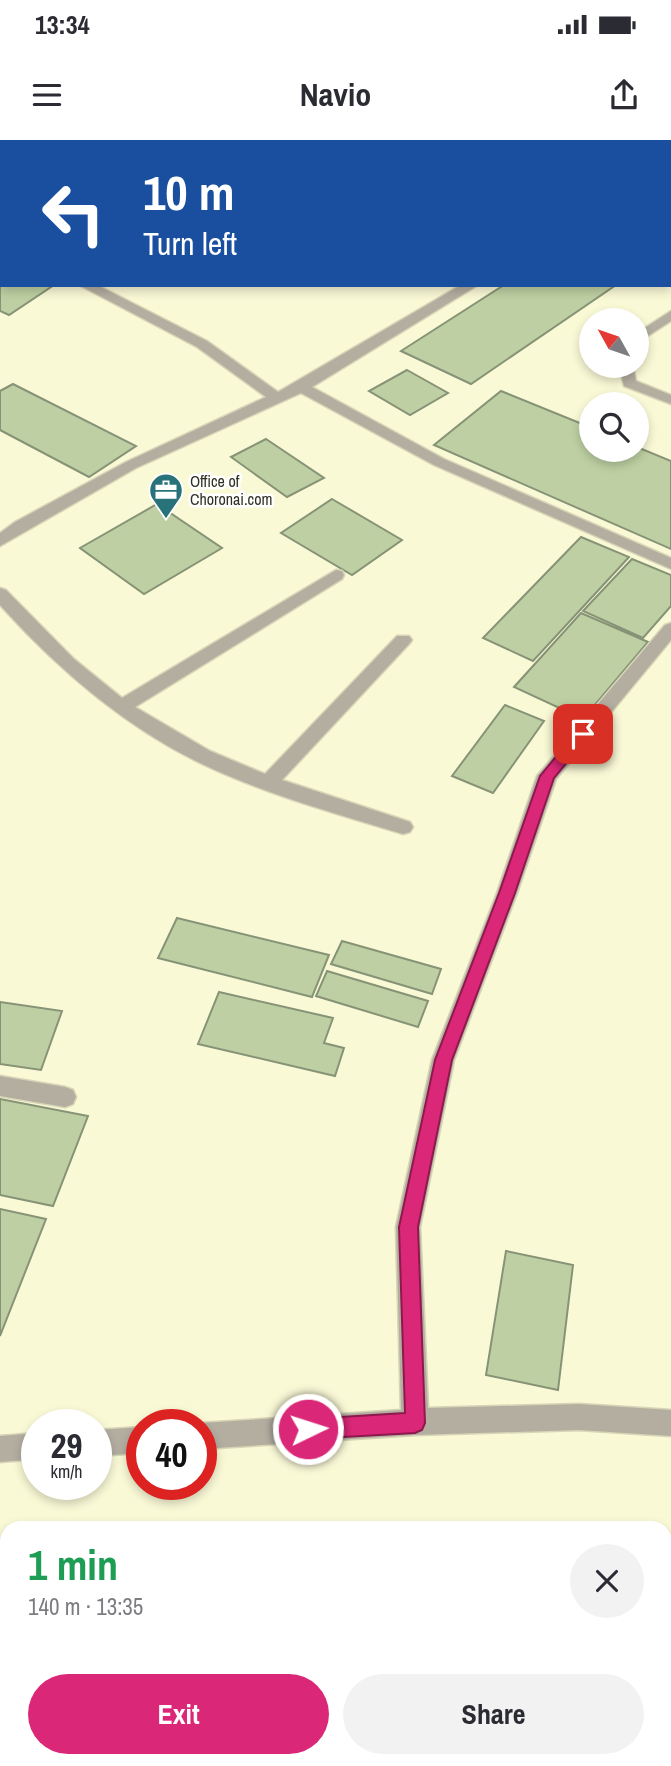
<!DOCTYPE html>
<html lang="en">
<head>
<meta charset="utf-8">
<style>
  body { margin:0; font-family:"Archivo Narrow",sans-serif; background:#f2f2f3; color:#2b2b33; height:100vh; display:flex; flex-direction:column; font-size:26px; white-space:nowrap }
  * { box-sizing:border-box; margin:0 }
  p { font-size:23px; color:#7c7c81 }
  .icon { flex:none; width:38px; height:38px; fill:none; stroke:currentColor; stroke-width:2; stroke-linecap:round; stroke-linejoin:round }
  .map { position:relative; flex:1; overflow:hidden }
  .panel { position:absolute; left:0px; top:1381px; width:672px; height:247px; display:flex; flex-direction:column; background:#fff; border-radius:21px 21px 0 0; box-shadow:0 4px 10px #0003 }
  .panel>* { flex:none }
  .banner { position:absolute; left:0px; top:0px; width:672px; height:147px; box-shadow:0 4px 10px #0003; background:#1a4fa0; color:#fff; overflow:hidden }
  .needle { width:46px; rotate:310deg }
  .buttons { position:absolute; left:579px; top:168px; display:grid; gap:14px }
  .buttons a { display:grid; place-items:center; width:70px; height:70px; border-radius:50%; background:#fff; box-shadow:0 4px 10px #0003; font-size:35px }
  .speed { position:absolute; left:21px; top:1269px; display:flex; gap:14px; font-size:35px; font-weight:700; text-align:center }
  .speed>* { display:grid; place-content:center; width:91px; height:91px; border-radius:50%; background:#fff; box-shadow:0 4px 10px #0003; line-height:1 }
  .speed small { font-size:18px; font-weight:400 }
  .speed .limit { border:10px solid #d22; background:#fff; color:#111 }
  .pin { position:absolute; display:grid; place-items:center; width:60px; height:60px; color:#fff; margin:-30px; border-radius:14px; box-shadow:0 4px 10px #0006 }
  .me { position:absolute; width:77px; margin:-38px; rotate:86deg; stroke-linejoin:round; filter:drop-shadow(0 0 5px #0008) }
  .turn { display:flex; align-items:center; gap:24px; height:147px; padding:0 28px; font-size:32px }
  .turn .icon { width:91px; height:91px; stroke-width:2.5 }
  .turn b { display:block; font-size:49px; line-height:60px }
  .round { display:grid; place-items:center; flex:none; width:74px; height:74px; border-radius:37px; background:#f2f2f3 }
  .overview { display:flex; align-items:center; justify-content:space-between; height:119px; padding:0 28px }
  h1 { font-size:42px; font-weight:700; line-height:52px; color:#1e9e55 }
  .action { display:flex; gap:14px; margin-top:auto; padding:14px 28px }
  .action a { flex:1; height:80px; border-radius:42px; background:#db2777; color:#fff; font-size:28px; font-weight:700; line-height:80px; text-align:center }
  .action a+a { background:#f2f2f3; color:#2b2b33 }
  .status { display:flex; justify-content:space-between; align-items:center; height:49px; padding:0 35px; background:#fff; direction:ltr }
  .status svg { height:19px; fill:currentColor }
  header { display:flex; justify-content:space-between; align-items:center; height:91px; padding:0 28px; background:#fff; font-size:32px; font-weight:700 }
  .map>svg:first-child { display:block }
  .building { fill:#bed0a3; stroke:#879376; stroke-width:2 }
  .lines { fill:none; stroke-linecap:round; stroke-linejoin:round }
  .minor-casing { stroke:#d6d5b6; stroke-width:3 }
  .major-casing { stroke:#d6d5b6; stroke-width:3 }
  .minor { fill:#b4aea1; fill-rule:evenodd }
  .major { fill:#7d725a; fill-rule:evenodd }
  .route { fill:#db2777; stroke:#8e194d; stroke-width:2 }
  .labels { text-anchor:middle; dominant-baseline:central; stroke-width:5; stroke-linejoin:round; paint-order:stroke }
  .far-poi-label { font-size:16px; fill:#303023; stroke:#fff; text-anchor:start }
</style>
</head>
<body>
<div class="status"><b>13:34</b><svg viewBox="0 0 49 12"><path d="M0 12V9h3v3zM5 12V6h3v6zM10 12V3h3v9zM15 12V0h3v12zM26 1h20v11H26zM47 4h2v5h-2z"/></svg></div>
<header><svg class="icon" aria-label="menu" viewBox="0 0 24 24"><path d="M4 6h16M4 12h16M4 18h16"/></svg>Navio<svg class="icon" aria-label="share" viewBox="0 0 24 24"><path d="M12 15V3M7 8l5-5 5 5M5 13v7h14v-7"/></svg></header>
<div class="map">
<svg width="671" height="1626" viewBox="0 0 671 1626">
  <rect width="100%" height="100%" fill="#faf9d6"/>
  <path class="building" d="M0,123L2,145H54L9,175L0,171Z
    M504,145H616L471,244L401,211Z
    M407,230L448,253L410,275L369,251Z
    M13,244L136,306L89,337L0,290V251Z
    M501,251L592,288V310H637V307L671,321V409L434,305Z
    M266,299L324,338L287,357L231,317Z
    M332,359L402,400L352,435L281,393Z
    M157,364L222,408L144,454L80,408Z
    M581,397L629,417L533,521L483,498Z
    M632,419L671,435V466L643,498L583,471Z
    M581,473L648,502L583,579L514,547Z
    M505,565L544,581L493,653L452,636Z
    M177,778L329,815L312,857L158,818Z
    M342,801L441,829L432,854L331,824Z
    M327,831L428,861L418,887L316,856Z
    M219,852L333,878L324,903L344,908L335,936L198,904Z
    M0,862L62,871L41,930L0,924Z
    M0,959L88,976L53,1066L0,1055Z
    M0,1069L46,1079L0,1196Z
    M506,1111L573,1125L558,1250L486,1235Z"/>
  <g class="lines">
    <g class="minor-casing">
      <path id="minor" d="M336,0H350L335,2Z
        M79,145H97L207,201L278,252L461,145H478L312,247L444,319L671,418V429L434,325L301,253L136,328L0,406V393L15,382L126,322L266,257L197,207Z
        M671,171V181L637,203V193Z
        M619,226H633L636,241L671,255V264L624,246Z
        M336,430L342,431L344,435L342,439L135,567L210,611L265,634L397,496H409L412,500L409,504L282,640L410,682L413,687L410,692L403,694C334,673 261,653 196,621C120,583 56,527 0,465V448L6,450L74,519L122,558Z
        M671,483V500L556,639L517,753L454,920L420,1087L428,1268L579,1264L671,1270V1296L579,1290L415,1295L201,1309V1284H197L201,1283L401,1270L396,1087L432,920L497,753L537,636L665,485Z
        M0,936L65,947L73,950L76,957L73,964L65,967L0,956Z
        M142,1287V1313L96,1316V1290Z
        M37,1293V1319L0,1322V1296Z
        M665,1589H671V1619H665Z
        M510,1620H553L551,1626H508Z"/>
    </g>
    <g class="major-casing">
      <path id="major" d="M554,0H570L571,2H555Z
        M670,41H671V49H670Z"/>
    </g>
    <use href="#minor" class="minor"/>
    <use href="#major" class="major"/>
  </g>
  <path class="route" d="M583,589L588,590V597L554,638L515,753L452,920L418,1087L425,1283L422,1290L415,1293L308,1299L301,1296L298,1289L301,1282L308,1279L405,1273L399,1087L435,920L499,753L540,636L578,590Z"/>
  <defs>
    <g id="office-pin" transform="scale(1.75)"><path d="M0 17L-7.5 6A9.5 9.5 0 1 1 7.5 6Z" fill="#287279" stroke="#fff"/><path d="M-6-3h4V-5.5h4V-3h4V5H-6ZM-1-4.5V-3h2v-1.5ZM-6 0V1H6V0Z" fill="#fff"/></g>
  </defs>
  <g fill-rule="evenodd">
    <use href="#office-pin" x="166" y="350"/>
  </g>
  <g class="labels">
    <g class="far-poi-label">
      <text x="190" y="341">Office of<tspan x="190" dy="18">Choronai.com</tspan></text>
    </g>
  </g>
</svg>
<div class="buttons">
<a><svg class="needle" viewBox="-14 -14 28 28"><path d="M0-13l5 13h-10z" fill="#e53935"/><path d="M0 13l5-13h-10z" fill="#7c7c81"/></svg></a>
<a><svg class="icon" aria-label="search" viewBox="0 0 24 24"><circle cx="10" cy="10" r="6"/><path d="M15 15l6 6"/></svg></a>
</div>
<div class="speed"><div>29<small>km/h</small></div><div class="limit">40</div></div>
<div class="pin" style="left:583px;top:594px;background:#d93025"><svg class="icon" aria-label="arrive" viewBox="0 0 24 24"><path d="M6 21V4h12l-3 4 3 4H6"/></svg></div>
<svg class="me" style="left:308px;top:1289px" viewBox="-20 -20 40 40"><circle r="17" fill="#db2777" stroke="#fff" stroke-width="3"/><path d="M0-11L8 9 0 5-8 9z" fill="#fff"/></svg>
<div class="banner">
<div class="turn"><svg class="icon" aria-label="left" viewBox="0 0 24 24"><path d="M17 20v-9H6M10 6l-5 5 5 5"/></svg><div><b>10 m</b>Turn left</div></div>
</div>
<section class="panel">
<div class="overview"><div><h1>1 min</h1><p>140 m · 13:35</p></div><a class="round"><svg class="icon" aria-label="close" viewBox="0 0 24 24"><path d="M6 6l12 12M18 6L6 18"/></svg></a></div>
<div class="action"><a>Exit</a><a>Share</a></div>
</section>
</div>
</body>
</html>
